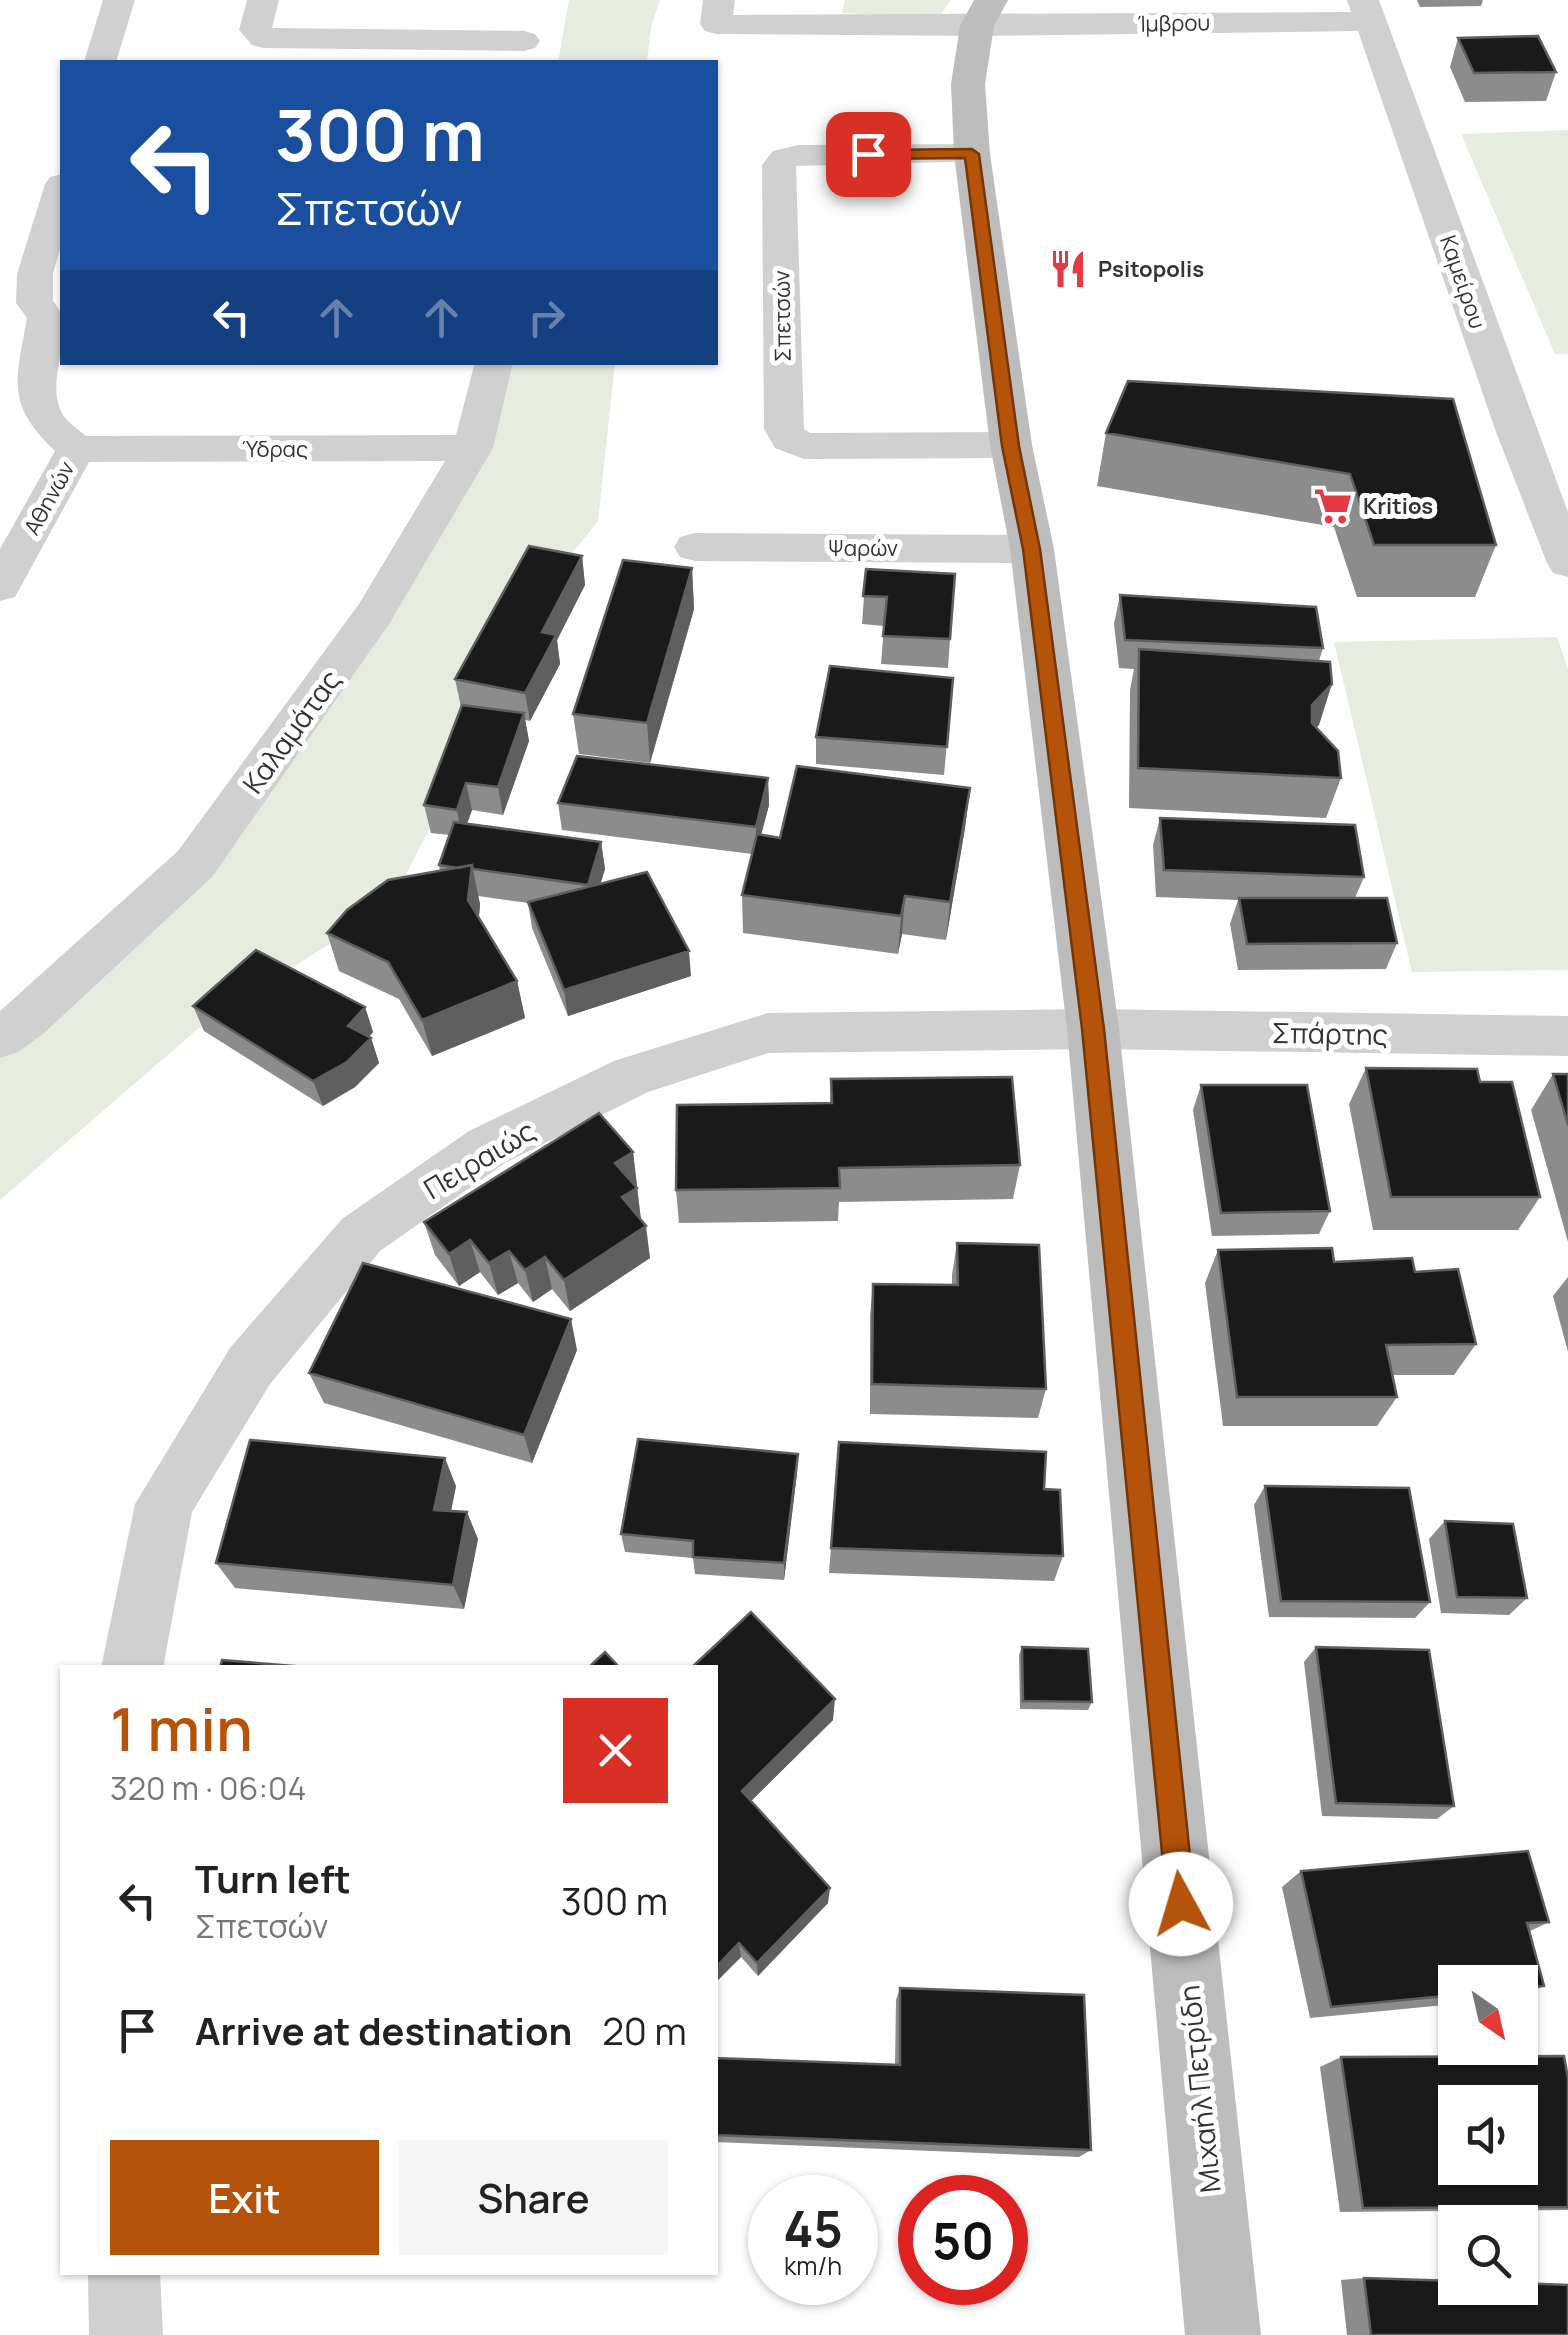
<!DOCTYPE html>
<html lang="en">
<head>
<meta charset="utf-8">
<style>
  body { margin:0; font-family:Manrope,sans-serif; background:#f6f6f6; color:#222; height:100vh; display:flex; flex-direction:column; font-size:38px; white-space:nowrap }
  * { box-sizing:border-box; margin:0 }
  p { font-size:32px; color:#767676 }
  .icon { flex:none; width:55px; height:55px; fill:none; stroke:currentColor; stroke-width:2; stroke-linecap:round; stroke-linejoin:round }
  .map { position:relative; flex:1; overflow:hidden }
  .panel { position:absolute; left:60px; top:1665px; width:658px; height:610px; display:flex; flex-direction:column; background:#fff; border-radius:0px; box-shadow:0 2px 8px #0004 }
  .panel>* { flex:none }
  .top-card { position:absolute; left:60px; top:60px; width:658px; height:305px; border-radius:0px; box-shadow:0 2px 8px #0004; background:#1a4fa0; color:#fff; overflow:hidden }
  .needle { width:65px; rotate:146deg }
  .buttons { position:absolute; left:1438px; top:1965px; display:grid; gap:20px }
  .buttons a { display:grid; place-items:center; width:100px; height:100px; border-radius:0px; background:#fff; box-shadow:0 2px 8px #0004; font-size:50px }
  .speed { position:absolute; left:748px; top:2175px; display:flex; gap:20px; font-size:50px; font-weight:700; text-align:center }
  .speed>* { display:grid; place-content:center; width:130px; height:130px; border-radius:50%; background:#fff; box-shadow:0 2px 8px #0004; line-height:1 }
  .speed small { font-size:25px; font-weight:400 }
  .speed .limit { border:15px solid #d22; background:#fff; color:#111 }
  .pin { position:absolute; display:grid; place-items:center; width:85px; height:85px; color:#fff; margin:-42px; border-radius:20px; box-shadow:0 5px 15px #0006 }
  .me { position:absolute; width:110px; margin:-55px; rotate:354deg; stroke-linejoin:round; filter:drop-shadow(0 0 8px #0008) }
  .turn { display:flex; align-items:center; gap:35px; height:210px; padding:0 50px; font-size:45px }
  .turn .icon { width:130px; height:130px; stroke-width:2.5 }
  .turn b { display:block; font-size:70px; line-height:85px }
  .lanes { display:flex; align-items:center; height:95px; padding:0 50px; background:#0003; justify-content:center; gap:50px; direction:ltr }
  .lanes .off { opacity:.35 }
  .round { display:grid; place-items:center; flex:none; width:105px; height:105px; border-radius:0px; background:#f6f6f6 }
  .overview { display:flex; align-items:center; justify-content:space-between; height:170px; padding:0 50px }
  h1 { font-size:60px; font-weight:600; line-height:75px; color:#b45309 }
  .button { display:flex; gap:20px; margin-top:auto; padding:20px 50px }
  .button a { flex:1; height:115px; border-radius:0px; background:#b45309; color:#fff; font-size:40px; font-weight:600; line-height:115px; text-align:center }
  .button a+a { background:#f6f6f6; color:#222 }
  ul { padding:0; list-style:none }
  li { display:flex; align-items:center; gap:30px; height:130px; padding:0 50px }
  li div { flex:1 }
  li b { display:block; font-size:38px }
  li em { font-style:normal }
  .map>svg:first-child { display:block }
  .green { fill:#e6ecdf }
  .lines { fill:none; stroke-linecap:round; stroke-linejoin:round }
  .minor { fill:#d0d0d0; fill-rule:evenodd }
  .secondary { fill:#bdbdbd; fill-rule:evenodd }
  .wall { fill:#8c8c8c }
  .shaded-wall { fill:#5f5f5f }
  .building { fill:#1a1a1a; stroke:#5f5f5f; stroke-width:2.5; fill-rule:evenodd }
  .route { fill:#b45309; stroke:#753606; stroke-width:2.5 }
  .labels { text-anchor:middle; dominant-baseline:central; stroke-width:10; stroke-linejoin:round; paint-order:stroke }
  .far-street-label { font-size:22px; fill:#333; stroke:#fff }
  .far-poi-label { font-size:22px; font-weight:bold; fill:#333; stroke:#fff; text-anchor:start }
  .street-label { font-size:28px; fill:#333; stroke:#fff }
</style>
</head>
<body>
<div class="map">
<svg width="1568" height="2335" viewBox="0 0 1568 2335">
  <rect width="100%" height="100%" fill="#fff"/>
  <path class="green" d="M569,0H660L651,27L647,62H558Z
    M845,0H951L939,17L842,13Z
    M1568,130V354H1555L1461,134Z
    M508,363H615L598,521L565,562L390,906L207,1021L0,1200V1057L240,832L493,448Z
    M1557,637L1568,669V970L1412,972L1334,642Z"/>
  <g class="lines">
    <path class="minor" d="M103,0H135L116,62H84Z
      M247,0H279L272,28L524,31L535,34L540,41L535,48L524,51L263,48L252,45L239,30Z
      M703,0H735L733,15L1351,12L1347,0H1379L1568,512V577L1553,573L1547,563L1496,432L1358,31L977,36L716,34L705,31L700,24Z
      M972,144L984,147L989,154L984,161L796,166L804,429L810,433L1011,432L1025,436L1031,445L1025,454L1011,458L804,459L775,448L764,429L762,165L773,151L798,145Z
      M62,174V242L53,274V301C80,330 42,379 63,415C68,423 79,430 86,436L456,435L475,362H513L493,448L389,624L212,877L43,1034L18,1052L0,1058V1011L178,851L359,604L445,461L89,462L15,597L0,601V549L55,451C5,404 16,380 27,318L16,303L17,274L45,184L50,177Z
      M695,533L1032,535L1047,539L1053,549L1047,559L1032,563L695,561L680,557L674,547L680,537Z
      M1093,1009L1568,1016V1056L1093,1049L768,1053L648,1092L505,1163L380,1251L270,1384L192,1512L163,1668H101L135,1504L230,1348L342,1219L469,1131L614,1061L768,1013Z
      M88,2272H160L163,2335H89Z"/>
    <path class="secondary" d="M974,0H1008L994,26L985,84L990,154L1032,445L1054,549L1119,1029L1261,2335H1185L1067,1029L1010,549L990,445L954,154L951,84L960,26Z"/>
  </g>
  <path class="wall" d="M1417,0H1483L1481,6L1420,7Z
    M1458,38L1556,72L1546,101L1465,102L1450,67Z
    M1453,399L1496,545L1475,597H1357L1334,527L1097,486L1106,433Z
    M582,556L585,585L557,640L560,664L530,721L525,720L529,741L503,815L472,810L467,824L601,842L605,869L600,884L691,976L568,1016L532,928L528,903L478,896L480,904L479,917L517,981L525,1018L432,1056L399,999L339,971L327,933L440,871L439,865L449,835L431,833L424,805L461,707L455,679Z
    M692,568L694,609L650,763L579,754L573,714Z
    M866,569L950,639L948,668L881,664L884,626L862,624Z
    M1120,595L1323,648L1319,661V725L1316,727L1341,778L1326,818L1129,808L1130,690L1134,669L1119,668L1114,624Z
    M953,678L944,775L816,764V737Z
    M768,778L769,805L761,835L780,838L970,788L965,828L946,940L902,934L898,954L743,933L742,895L752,854L562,830L558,803Z
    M1160,818L1364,877L1355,898L1397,943L1386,969L1238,970L1230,924L1238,900L1156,897L1153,845Z
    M193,1006L365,1007L373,1032L369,1037L371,1038L379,1063L355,1087L323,1106L204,1031Z
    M1366,1068L1480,1082L1540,1197L1518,1230H1373L1349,1104Z
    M1553,1074H1568V1242L1531,1110Z
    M831,1079L1020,1165L1013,1199L839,1202L838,1221L679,1223L676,1190L830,1103Z
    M1201,1085L1330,1211L1319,1234L1212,1236L1193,1110Z
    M633,1152L641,1219L650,1258L570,1311L552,1289L533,1302L518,1283L498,1295L480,1272L459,1286L435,1255L424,1222Z
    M957,1243L1046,1389L1038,1418L870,1414V1315L873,1284L952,1285V1275Z
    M1218,1250L1415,1272L1476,1344L1454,1375H1392L1397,1397L1377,1426H1223L1205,1283Z
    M1568,1277V1352L1553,1296Z
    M577,1350L532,1463L324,1403L309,1373Z
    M839,1442L1044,1489L1063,1556L1054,1581L829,1573Z
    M798,1454L797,1473L784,1580L695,1574L693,1558L625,1552L621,1534Z
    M456,1486L451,1511L478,1539L464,1609L235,1588L216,1563Z
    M1265,1486L1430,1602L1415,1618L1269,1617L1254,1505Z
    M1445,1521L1527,1598L1509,1615L1441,1613L1429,1539Z
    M1022,1647L1092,1702L1088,1710L1020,1709L1019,1655Z
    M1316,1647L1454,1806L1437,1819L1322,1816L1304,1662Z
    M715,1668L833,1720L751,1801L828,1903L758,1976L741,1957L715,1983Z
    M1301,1871L1549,1922L1530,1931L1544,1986L1520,1997V1982H1455V2004L1310,2018L1282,1887Z
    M900,1988L1091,2150L1079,2157L715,2142V2058L895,2065L896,2000Z
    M1341,2057L1568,2078V2210L1340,2212L1320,2067Z
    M1364,2278L1568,2335H1347L1341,2280Z"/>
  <path class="shaded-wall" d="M582,556L585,585L557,640L560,664L530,721L525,693L542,632Z
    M692,568L694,609L650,763L647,723Z
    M1332,684L1319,725L1299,745L1312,705Z
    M524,713L529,741L503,815L498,787Z
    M768,778L769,805L756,854V827Z
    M466,783L472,810L462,837L457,810Z
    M970,788L965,828L946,940L950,902Z
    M601,842L605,869L592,912L588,885Z
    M472,865L480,904L477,938L468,900Z
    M905,896L902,934L898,954L901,916Z
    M689,951L691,976L568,1016L564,990Z
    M517,981L525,1018L432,1056L422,1020Z
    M365,1007L373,1032L357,1051L348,1026Z
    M371,1038L379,1063L355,1087L323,1106L313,1081Z
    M633,1152L637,1186L620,1197L615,1163Z
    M637,1188L641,1221L622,1197Z
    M646,1226L650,1258L570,1311L564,1280Z
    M470,1240L480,1272L459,1286L449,1254Z
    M509,1251L518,1283L498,1295L489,1263Z
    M545,1257L552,1289L533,1302L525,1270Z
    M571,1319L577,1350L532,1463L524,1435Z
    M798,1454L797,1473L784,1580V1563Z
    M445,1458L456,1486L446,1536L434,1510Z
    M467,1512L478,1539L464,1609L453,1585Z
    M835,1699L833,1720L743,1809L742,1791Z
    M830,1888L828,1903L758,1976L757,1963Z
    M739,1943L741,1957L715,1983V1968Z"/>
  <path class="building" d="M1538,36L1556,72L1474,73L1458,38Z
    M1128,381L1453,399L1496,545H1374L1350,474L1106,433Z
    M529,546L582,556L542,632L556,635L525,693L455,679Z
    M623,560L692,568L647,723L573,714Z
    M866,569L955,574L950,639L883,636L887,597L863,596Z
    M1120,595L1316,607L1323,648L1125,640Z
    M1139,649L1330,662L1332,684L1312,705V723L1338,751L1341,778L1138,768Z
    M830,666L953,678L947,747L816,737Z
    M462,705L524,713L498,787L466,783L457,810L424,805Z
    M577,756L768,778L756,827L558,803Z
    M797,766L970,788L950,902L905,896L901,916L742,895L757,834L780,838Z
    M1160,818L1355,825L1364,877L1164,870Z
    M454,822L601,842L588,885L473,869L472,865L458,868L439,865Z
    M472,865L468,900L517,981L422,1020L388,962L327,933L347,910L388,880Z
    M647,872L689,951L564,990L528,902Z
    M1239,898H1387L1397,943L1247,944Z
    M256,950L365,1007L348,1026L371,1038L347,1062L313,1081L193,1006Z
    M1366,1068L1477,1069L1480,1082H1512L1540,1197H1391Z
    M1553,1074H1568V1125Z
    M1012,1077L1020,1165L839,1168L840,1188L676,1190L677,1105L832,1103L831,1079Z
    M1201,1085H1307L1330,1211L1221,1213Z
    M599,1113L633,1152L615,1163L637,1188L622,1197L646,1226L564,1280L545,1257L525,1270L509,1251L489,1263L470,1240L449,1254L424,1222Z
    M957,1243L1039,1245L1046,1389L872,1384L873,1284L958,1285Z
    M1332,1248L1334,1262L1412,1258L1415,1272L1458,1269L1476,1344L1386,1345L1397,1397H1237L1218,1250Z
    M363,1263L571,1319L524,1435L309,1373Z
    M638,1439L798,1454L784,1563L693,1557V1541L621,1534Z
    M250,1440L445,1458L434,1510L467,1512L453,1585L216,1563Z
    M839,1442L1046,1452L1044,1489L1060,1490L1063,1556L831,1548Z
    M1265,1486L1409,1488L1430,1602L1281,1601Z
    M1445,1521L1513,1524L1527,1598L1457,1597Z
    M751,1612L835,1699L742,1791L830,1888L757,1963L739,1943L715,1968V1668H691Z
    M1022,1647L1088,1649L1092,1702L1023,1701Z
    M1316,1647L1429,1650L1454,1806L1336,1803Z
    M605,1652L620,1668H588Z
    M222,1660L318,1668H220Z
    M1528,1851L1549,1922L1527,1923L1544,1986L1520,1988V1982H1455V1995L1331,2007L1301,1871Z
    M900,1988L1084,1995L1091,2150L715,2135V2058L900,2065Z
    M1564,2056L1568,2078V2207L1363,2208L1341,2057ZM1455,2102H1520V2168H1455Z
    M1364,2278L1455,2281V2288H1520V2283L1568,2285V2335H1371Z"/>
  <path class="route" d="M972,149L979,154L1019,446L1040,549L1104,1029L1195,1904L1191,1915L1181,1919L1171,1915L1167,1904L1082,1029L1023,549L1002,446L965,158L868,159L860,154L868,150Z"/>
  <defs>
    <g id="restaurant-bare" transform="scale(3)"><path d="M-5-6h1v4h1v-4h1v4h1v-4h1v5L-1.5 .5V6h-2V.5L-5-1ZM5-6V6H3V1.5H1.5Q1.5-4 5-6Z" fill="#e63946" stroke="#fff" stroke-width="2.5" paint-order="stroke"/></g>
    <g id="supermarket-bare" transform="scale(3)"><path d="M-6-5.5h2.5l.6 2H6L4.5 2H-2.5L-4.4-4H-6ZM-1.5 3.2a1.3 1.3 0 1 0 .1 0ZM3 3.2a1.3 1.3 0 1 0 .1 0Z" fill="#e63946" stroke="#fff" stroke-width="2.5" paint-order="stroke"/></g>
  </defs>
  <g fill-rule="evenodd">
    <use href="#restaurant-bare" x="1068" y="269"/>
    <use href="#supermarket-bare" x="1333" y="506"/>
  </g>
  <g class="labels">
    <g class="far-street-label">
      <text transform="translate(1174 23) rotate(-1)">Ίμβρου</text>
      <text transform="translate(1463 282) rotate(71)">Καμείρου</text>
      <text transform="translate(782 316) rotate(-91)">Σπετσών</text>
      <text x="275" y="449">Ύδρας</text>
      <text transform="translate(49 498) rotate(-61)">Αθηνών</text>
      <text x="863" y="548">Ψαρών</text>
    </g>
    <g class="far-poi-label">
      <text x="1098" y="269">Psitopolis</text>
      <text x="1363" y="506">Kritios</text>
    </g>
    <g class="street-label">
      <text transform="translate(291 731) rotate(-54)">Καλαμάτας</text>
      <text transform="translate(1330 1033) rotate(1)">Σπάρτης</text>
      <text transform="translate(479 1159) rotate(-31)">Πειραιώς</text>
      <text transform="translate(1199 2089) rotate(-96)">Μιχαήλ Πετρίδη</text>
    </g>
  </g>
</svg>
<div class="buttons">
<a><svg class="needle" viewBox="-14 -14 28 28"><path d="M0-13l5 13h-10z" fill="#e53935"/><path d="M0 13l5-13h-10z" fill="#767676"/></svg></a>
<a><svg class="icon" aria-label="sound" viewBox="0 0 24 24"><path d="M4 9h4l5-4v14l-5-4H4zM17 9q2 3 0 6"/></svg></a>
<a><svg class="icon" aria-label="search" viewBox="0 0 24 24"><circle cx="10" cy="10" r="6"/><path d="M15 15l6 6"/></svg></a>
</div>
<div class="speed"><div>45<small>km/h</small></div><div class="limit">50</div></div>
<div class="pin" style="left:868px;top:154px;background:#d93025"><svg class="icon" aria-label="arrive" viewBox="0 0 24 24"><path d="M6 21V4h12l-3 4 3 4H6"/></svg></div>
<svg class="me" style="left:1181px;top:1904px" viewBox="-20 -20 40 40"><circle r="19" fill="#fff"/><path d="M0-13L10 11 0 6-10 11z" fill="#b45309"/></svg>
<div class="top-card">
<div class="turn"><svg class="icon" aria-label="left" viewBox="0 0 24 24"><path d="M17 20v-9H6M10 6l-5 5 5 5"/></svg><div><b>300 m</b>Σπετσών</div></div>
<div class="lanes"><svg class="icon" aria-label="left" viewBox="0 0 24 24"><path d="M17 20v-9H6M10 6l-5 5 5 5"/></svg><svg class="icon off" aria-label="ahead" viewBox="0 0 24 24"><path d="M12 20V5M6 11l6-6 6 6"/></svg><svg class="icon off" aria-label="ahead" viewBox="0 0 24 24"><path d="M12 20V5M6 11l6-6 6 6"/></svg><svg class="icon off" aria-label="right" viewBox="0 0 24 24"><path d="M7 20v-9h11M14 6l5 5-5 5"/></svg></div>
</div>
<section class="panel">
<div class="overview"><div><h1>1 min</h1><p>320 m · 06:04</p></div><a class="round" style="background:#d93025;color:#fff"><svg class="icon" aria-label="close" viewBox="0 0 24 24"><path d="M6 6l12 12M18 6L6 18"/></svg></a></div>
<ul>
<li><svg class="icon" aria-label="left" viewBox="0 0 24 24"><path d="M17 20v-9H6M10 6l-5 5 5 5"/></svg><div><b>Turn left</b><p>Σπετσών</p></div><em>300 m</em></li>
<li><svg class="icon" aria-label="arrive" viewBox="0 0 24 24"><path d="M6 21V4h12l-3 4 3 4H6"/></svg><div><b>Arrive at destination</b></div><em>20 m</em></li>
</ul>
<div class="button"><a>Exit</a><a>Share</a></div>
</section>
</div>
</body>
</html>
